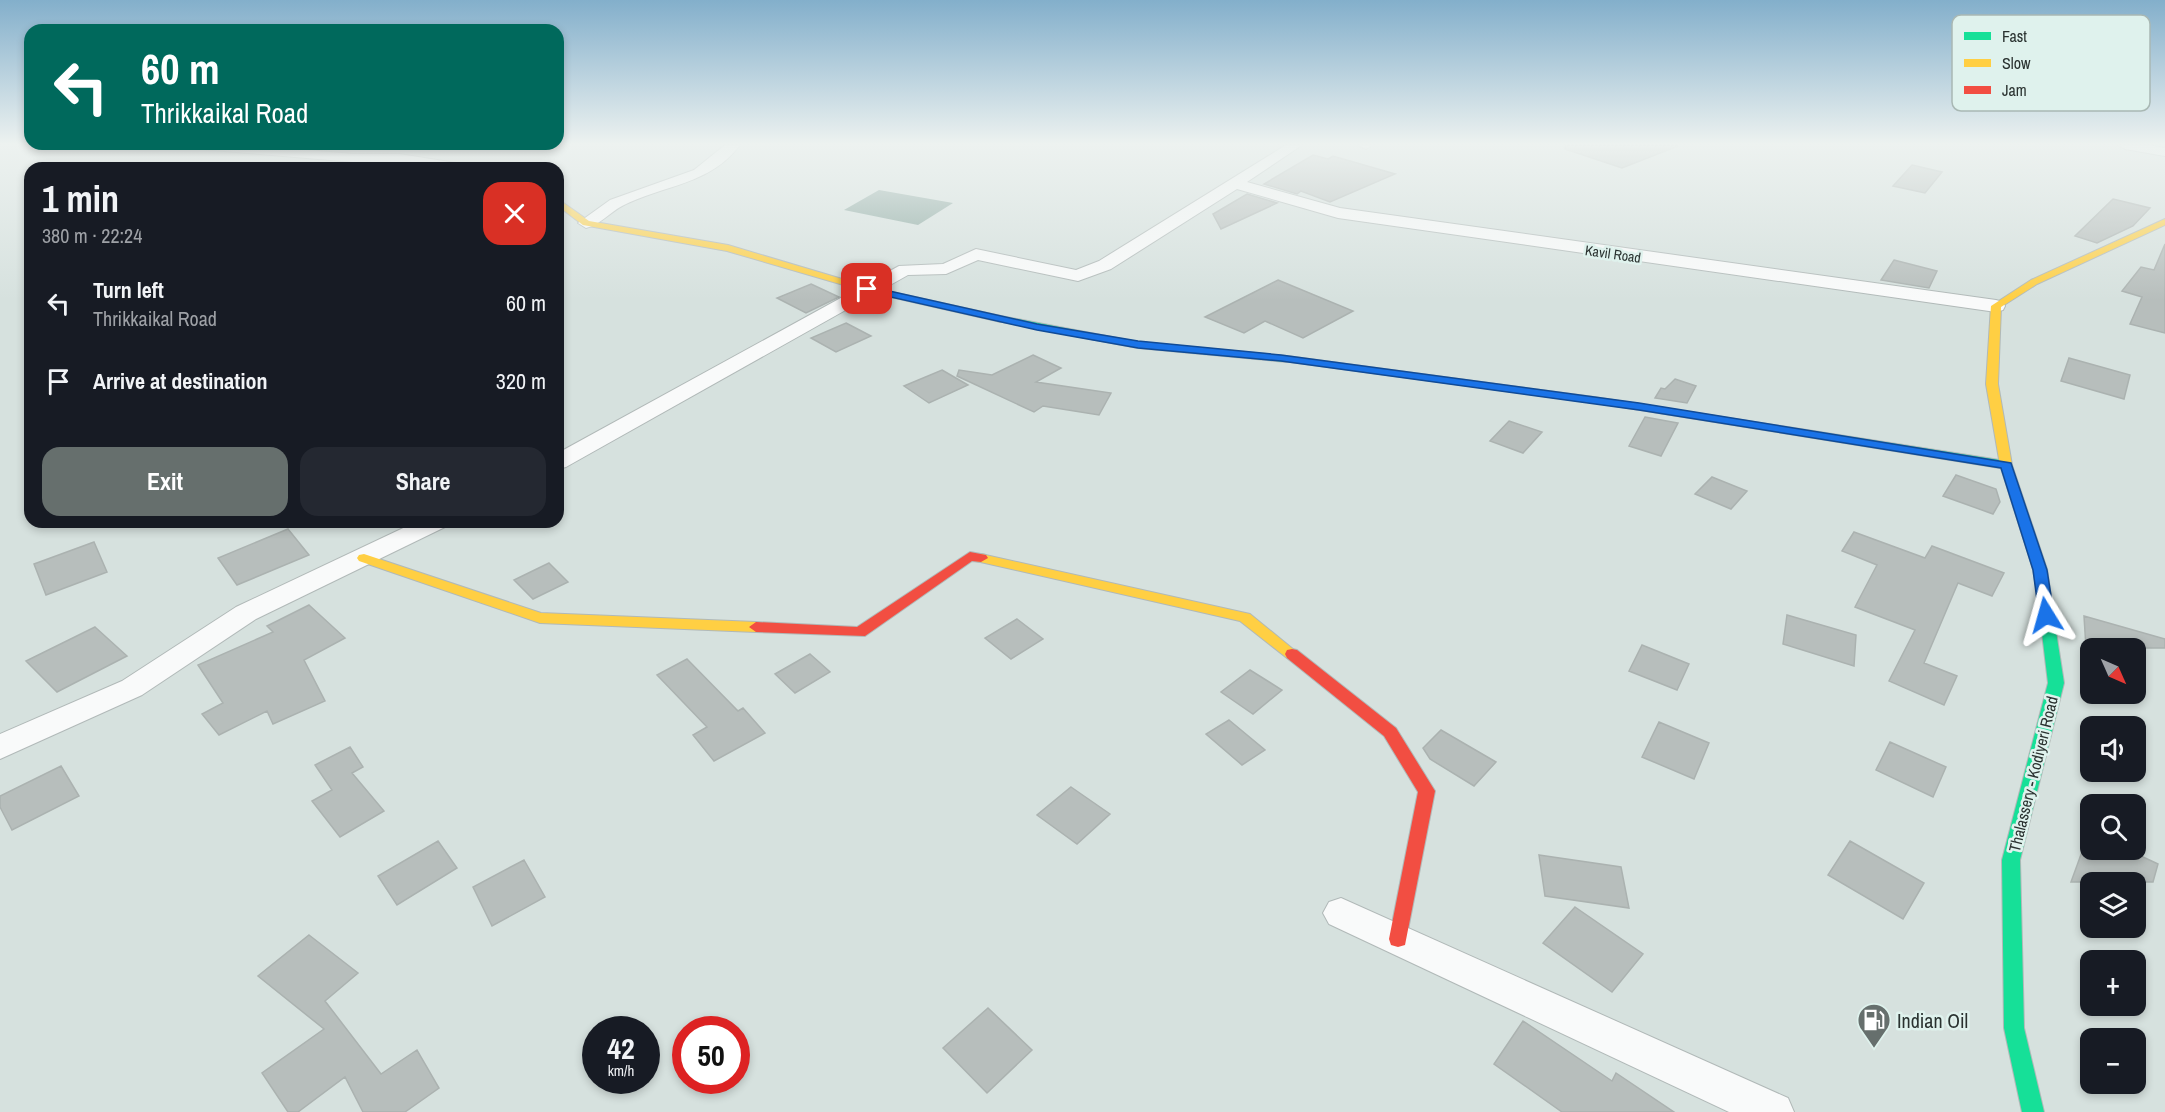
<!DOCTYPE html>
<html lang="en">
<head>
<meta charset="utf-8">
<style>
  body { margin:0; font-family:"Archivo Narrow",sans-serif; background:#242831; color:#f1f3f6; height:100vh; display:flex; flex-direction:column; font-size:22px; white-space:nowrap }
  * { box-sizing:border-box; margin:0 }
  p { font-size:20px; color:#9ea1a6 }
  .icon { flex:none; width:33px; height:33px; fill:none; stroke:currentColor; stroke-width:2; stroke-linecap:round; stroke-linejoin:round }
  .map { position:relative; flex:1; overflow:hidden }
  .sheet { position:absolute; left:24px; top:162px; width:540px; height:366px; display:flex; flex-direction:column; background:#171b24; border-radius:18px; box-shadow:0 3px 9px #0003 }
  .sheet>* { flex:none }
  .hud { position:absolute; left:24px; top:24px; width:540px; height:126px; border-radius:18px; box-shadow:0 3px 9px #0003; background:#00695c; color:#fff; overflow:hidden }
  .needle { width:39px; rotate:135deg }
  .fabs { position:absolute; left:2080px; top:638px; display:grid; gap:12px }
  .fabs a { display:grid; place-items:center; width:66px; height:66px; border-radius:12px; background:#171b24; box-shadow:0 3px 9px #0003; font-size:30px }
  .speed { position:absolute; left:582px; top:1016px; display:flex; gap:12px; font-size:30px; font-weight:700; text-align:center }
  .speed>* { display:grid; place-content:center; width:78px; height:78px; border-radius:50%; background:#171b24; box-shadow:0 3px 9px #0003; line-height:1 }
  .speed small { font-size:15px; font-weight:400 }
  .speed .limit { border:9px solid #d22; background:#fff; color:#111 }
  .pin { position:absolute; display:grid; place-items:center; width:51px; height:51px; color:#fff; margin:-26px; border-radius:12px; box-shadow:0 3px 9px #0006 }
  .me { position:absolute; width:66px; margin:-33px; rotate:352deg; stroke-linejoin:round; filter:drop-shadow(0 0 4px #0008) }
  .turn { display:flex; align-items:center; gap:21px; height:126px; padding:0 18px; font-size:27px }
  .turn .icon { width:78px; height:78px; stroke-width:2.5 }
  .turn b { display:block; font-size:42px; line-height:51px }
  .round { display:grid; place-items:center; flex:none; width:63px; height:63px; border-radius:18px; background:#242831 }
  .summary { display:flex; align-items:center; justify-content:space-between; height:102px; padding:0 18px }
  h1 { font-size:36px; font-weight:700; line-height:45px }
  .button { display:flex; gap:12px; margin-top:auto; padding:12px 18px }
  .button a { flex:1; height:69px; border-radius:18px; background:#666f6d; color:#fff; font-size:24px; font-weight:700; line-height:69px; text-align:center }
  .button a+a { background:#242831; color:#f1f3f6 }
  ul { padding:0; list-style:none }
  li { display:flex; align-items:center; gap:18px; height:78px; padding:0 18px }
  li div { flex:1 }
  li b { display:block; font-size:22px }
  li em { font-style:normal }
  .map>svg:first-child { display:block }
  .water { fill:#8ba7a0 }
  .building { fill:#b7bebc; stroke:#abb2b0; stroke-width:1.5 }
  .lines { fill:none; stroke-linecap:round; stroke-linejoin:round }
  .street-casing { stroke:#b1b9b8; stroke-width:2 }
  .fast-casing { stroke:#b1b9b8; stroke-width:2 }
  .slow-casing { stroke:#b1b9b8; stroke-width:2 }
  .jam-casing { stroke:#b1b9b8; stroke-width:2 }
  .street { fill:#f9fafa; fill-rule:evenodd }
  .fast { fill:#16e098; fill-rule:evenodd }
  .slow { fill:#ffcf43; fill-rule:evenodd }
  .jam { fill:#f24e42; fill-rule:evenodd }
  .route { fill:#1a73e8; stroke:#114b97; stroke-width:1.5 }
  .labels { text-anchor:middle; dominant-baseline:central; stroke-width:5; stroke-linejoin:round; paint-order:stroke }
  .far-street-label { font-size:14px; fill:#2a3230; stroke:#dff2ed }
  .street-label { font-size:16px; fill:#2a3230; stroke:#dff2ed }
  .near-poi-label { font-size:20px; fill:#2a3230; stroke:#dff2ed; text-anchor:start }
  .key { fill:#dff2ed; stroke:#a9b8b4; stroke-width:1.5 }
  .key-label { font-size:16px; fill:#2a3230 }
</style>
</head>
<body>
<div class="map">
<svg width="2165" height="1112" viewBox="0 0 2165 1112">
  <rect width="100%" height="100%" fill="#d6e1de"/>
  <path class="water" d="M879,190L953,203L918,225L844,210Z"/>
  <path class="building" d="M1566,145H1678V146L1622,168L1565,149Z
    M1313,155L1328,159L1333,156L1395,174L1330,202L1301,191L1297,194L1264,184Z
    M1912,165L1942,172L1925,193L1893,186Z
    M1247,194L1277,203L1221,229L1213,214Z
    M2113,199L2150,208L2133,226L2097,243L2075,236Z
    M2165,244V333L2130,324L2142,297L2122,291L2141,267L2154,270Z
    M1894,260L1937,271L1929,288L1881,280Z
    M1278,280L1353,311L1303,338L1265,321L1244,333L1205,317Z
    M811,284L839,297L806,313L777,298Z
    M846,323L871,336L836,352L811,338Z
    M1033,355L1061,368L1036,382L1111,393L1099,415L1043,406L1034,412L957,376L959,370L992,375Z
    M2069,358L2130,375L2124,399L2061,381Z
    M942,370L968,385L929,403L904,386Z
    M1675,379L1696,386L1687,403L1655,398L1661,388L1665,389Z
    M1645,417L1678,423L1661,456L1629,446Z
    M1509,421L1542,432L1523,453L1490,441Z
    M1956,475L1996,489L2000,502L1993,514L1943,496Z
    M1712,477L1747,491L1731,509L1695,494Z
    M288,529L309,555L237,585L218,558Z
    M1854,532L1925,558L1932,546L2004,573L1992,596L1958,583L1924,663L1957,676L1944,705L1889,681L1915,630L1855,607L1877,565L1842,551Z
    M94,542L107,572L46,595L34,564Z
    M549,563L568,582L533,599L514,580Z
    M309,605L345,638L304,660L325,701L273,724L267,711L219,735L202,714L223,703L198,665L273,632L267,626Z
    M1787,615L1856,635L1854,666L1783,644Z
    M2084,616L2165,639V648H2086Z
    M1017,619L1043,639L1011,659L985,638Z
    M95,627L127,656L57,692L26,661Z
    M1642,645L1689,664L1677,690L1629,671Z
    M810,654L830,672L795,693L775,674Z
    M687,659L738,711L743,708L765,733L714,761L693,735L707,727L657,675Z
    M1250,670L1282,690L1253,714L1221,692Z
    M1229,720L1265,750L1242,765L1206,734Z
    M1659,722L1709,743L1694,779L1642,757Z
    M1441,730L1496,762L1474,786L1430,759L1423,748Z
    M1890,742L1946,767L1933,797L1876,770Z
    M350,747L363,767L352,773L384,811L340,837L312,801L332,790L315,765Z
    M61,766L79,796L12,830L0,807V796Z
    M1071,787L1110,814L1077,844L1037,815Z
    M438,841L457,868L397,905L378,876Z
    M1850,841L1924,883L1903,919L1828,875Z
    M2083,849H2126L2158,864L2153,882H2071Z
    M1539,855L1621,867L1629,908L1545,896Z
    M524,860L545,897L492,926L473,887Z
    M1575,907L1643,954L1612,992L1543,943Z
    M309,935L358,973L325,1001L381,1074L417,1050L439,1088L405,1112H363L345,1077L298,1112H288L262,1073L324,1029L258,976Z
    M988,1008L1032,1050L987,1093L943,1048Z
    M1523,1021L1612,1081L1616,1073L1674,1112H1562L1494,1064Z"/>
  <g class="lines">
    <g class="street-casing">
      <path id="street" d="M195,145H248L353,154H399L456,163L464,168H430L399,162H353L202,149Z
        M725,145H740C710,185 663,185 622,206C609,213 600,225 586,228L578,223L610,200L694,170Z
        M1286,145H1302L1247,182L1340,208L1996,300L2003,302L2005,306L2003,310L1996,312L1338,218L1237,189L1111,269L1078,281L978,260L946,274L908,275L566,467L558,469V453L899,266L943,264L976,249L1076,270L1099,261Z
        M1358,145H1373L1366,149Z
        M2118,145H2148L2165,148V156L2125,149Z
        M416,522H448L445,527L256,619L142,695L0,759V734L122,681L236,607Z
        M1341,898L1788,1098L1794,1112H1729L1329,924L1323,913L1329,902Z"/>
    </g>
    <g class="fast-casing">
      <path id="fast" d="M1001,316L1138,342L1287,356L1292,359L1287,362L1138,348L997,321V317Z
        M1594,397L2006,461L2012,465L2006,469L1590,402L1588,400Z
        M2048,620L2055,625L2064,683L2020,860L2024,1028L2044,1112H2022L2004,1028L2002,860L2048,683L2041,625Z"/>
    </g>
    <g class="slow-casing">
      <path id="slow" d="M558,199L589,221L728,245L869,287L1001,316L1006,319L1001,322L864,291L727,251L583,225L558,206Z
        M2165,219V225L2037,284L2001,307L1998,384L2012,465L2047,569L2055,625L2048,630L2043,628L2033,569L2000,465L1986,384L1991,306L2031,280Z
        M1287,356L1594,397L1600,400L1594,403L1283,361V357Z
        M364,554L541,613L756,622L763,627L756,632L540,623L359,561L357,558L359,555Z
        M981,554L1250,614L1299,654L1297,658H1287L1240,621L976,561L974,558L976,555Z"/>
    </g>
    <g class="jam-casing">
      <path id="jam" d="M970,552L986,555L988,558L981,562L972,561L865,636L756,632L749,627L756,622L857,627Z
        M1292,649L1297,650L1396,728L1435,791L1405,945L1398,947L1391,945L1389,939L1418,792L1384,736L1287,658L1285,654L1287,650Z"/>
    </g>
    <use href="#street" class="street"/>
    <use href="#fast" class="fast"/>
    <use href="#slow" class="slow"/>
    <use href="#jam" class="jam"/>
  </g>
  <linearGradient id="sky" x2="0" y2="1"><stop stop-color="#83afcb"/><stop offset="0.48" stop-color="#edf2f0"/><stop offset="1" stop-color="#edf2f0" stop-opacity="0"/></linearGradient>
  <rect width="2165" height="300" fill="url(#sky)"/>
  <path class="route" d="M867,286L1037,324L1138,341L1281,355L1639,403L2011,463L2047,570L2054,615L2046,620L2039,615L2033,570L2001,468L1639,410L1281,361L1138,348L1037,330L864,291V287Z"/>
  <defs>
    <g id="fuel-pin" transform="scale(1.725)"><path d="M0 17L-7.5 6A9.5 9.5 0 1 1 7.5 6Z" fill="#666f6d" stroke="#dff2ed"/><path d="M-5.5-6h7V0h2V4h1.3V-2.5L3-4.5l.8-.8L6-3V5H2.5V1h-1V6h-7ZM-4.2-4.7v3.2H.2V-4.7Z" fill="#fff"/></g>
  </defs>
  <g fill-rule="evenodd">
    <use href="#fuel-pin" x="1874" y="1020"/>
  </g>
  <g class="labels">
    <g class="far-street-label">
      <text transform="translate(1613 254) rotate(8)">Kavil Road</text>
    </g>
    <g class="street-label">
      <text transform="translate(2033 774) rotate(-76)">Thalassery - Kodiyeri Road</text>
    </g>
    <g class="near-poi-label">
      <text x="1897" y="1020">Indian Oil</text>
    </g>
  </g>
  <rect x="1952" y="15" width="198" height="96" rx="9" class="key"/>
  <rect x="1964" y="32" width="27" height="8" fill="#16e098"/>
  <rect x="1964" y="59" width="27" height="8" fill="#ffcf43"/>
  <rect x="1964" y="86" width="27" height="8" fill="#f24e42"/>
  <g class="key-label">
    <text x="2002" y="42">Fast</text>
    <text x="2002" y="69">Slow</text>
    <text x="2002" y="96">Jam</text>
  </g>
</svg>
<div class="fabs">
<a><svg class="needle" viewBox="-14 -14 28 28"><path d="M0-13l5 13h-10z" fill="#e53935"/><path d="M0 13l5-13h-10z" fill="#9ea1a6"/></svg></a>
<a><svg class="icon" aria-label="sound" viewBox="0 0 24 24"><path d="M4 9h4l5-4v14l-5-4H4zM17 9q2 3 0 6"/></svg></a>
<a><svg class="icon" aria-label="search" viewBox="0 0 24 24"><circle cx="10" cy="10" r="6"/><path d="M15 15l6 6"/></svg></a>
<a><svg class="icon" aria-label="layers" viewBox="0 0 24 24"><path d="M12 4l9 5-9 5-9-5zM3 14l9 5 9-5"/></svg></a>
<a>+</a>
<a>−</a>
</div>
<div class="speed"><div>42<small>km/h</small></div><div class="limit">50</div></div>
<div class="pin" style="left:867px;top:289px;background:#d93025"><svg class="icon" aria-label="arrive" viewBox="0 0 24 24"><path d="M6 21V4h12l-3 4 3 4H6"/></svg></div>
<svg class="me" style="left:2046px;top:615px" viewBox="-20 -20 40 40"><path d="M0-17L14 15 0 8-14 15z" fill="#1a73e8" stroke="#fff" stroke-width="4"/></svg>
<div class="hud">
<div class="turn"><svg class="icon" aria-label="left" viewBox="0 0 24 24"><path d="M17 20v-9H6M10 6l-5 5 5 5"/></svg><div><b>60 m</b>Thrikkaikal Road</div></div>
</div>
<section class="sheet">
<div class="summary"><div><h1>1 min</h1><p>380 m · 22:24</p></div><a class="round" style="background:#d93025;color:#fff"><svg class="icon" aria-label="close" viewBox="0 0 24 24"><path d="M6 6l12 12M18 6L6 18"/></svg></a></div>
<ul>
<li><svg class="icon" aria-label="left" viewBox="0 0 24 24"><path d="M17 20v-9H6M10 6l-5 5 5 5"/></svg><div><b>Turn left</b><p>Thrikkaikal Road</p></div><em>60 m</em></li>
<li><svg class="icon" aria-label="arrive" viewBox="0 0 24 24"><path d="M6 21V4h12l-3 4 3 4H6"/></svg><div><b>Arrive at destination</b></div><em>320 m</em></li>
</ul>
<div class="button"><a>Exit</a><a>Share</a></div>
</section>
</div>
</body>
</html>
